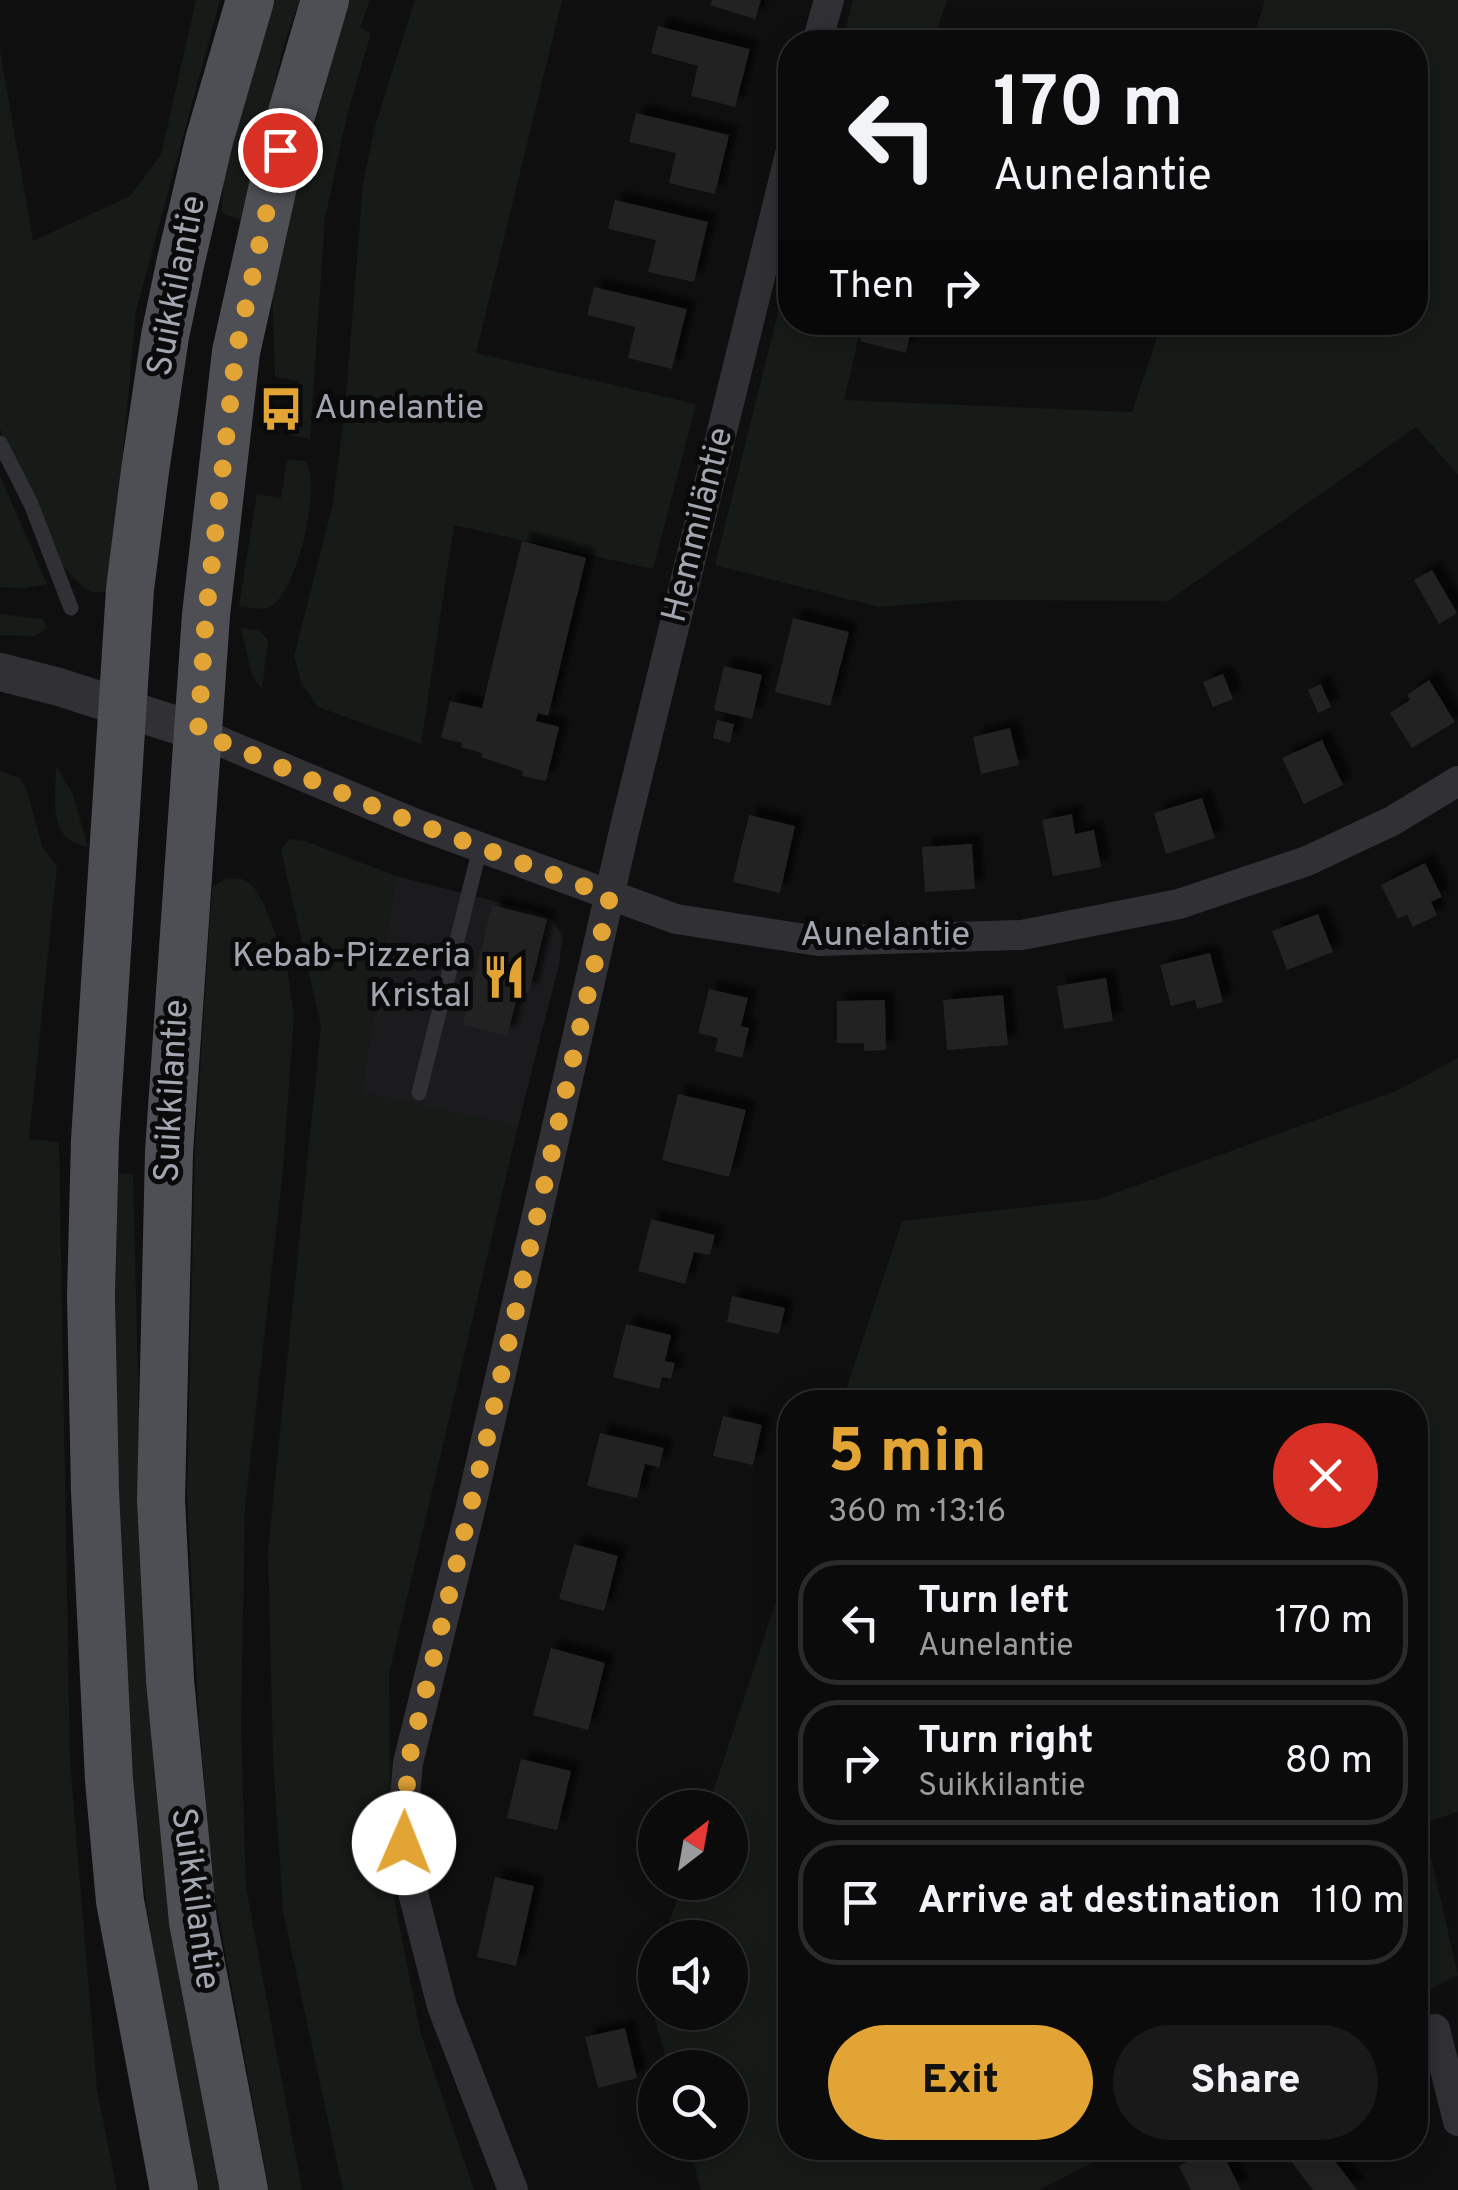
<!DOCTYPE html>
<html lang="en">
<head>
<meta charset="utf-8">
<style>
  body { margin:0; font-family:Overpass,sans-serif; background:#19191a; color:#f1f3f6; height:100vh; display:flex; flex-direction:column; font-size:38px; white-space:nowrap }
  * { box-sizing:border-box; margin:0 }
  p { font-size:32px; color:#9a9b9d }
  .icon { flex:none; width:55px; height:55px; fill:none; stroke:currentColor; stroke-width:2; stroke-linecap:round; stroke-linejoin:round }
  .map { position:relative; flex:1; overflow:hidden }
  .panel { position:absolute; left:778px; top:1390px; width:650px; height:770px; display:flex; flex-direction:column; background:#0b0b0c; border-radius:40px; box-shadow:0 5px 25px #0003,0 0 0 2px #2b2b2d }
  .panel>* { flex:none }
  .banner { position:absolute; left:778px; top:30px; width:650px; height:305px; border-radius:40px; box-shadow:0 5px 25px #0003,0 0 0 2px #2b2b2d; background:#0b0b0c; color:#f1f3f6; overflow:hidden }
  .needle { width:65px; rotate:31deg }
  .tools { position:absolute; left:638px; top:1790px; display:grid; gap:20px }
  .tools a { display:grid; place-items:center; width:110px; height:110px; border-radius:50%; background:#0b0b0c; box-shadow:0 5px 25px #0003,0 0 0 2px #2b2b2d; font-size:50px }
  .pin { position:absolute; display:grid; place-items:center; width:85px; height:85px; color:#fff; margin:-42px; border:5px solid #fff; border-radius:50%; box-shadow:0 2px 10px #0007 }
  .me { position:absolute; width:110px; margin:-55px; rotate:1deg; stroke-linejoin:round; filter:drop-shadow(0 0 8px #0008) }
  .turn { display:flex; align-items:center; gap:35px; height:210px; padding:0 50px; font-size:45px }
  .turn .icon { width:130px; height:130px; stroke-width:2.5 }
  .turn b { display:block; font-size:70px; line-height:85px }
  .then { display:flex; align-items:center; height:95px; padding:0 50px; background:#0003; gap:20px; font-size:38px }
  .round { display:grid; place-items:center; flex:none; width:105px; height:105px; border-radius:52px; background:#19191a }
  .summary { display:flex; align-items:center; justify-content:space-between; height:170px; padding:0 50px }
  h1 { font-size:60px; font-weight:800; line-height:75px; color:#e2a435 }
  .button { display:flex; gap:20px; margin-top:auto; padding:20px 50px }
  .button a { flex:1; height:115px; border-radius:60px; background:#e2a435; color:#111; font-size:40px; font-weight:800; line-height:115px; text-align:center }
  .button a+a { background:#19191a; color:#f1f3f6 }
  ul { padding:0; list-style:none }
  li { display:flex; align-items:center; gap:30px; height:125px; margin:0 20px 15px; padding:0 30px; border:5px solid #2b2b2d; border-radius:40px }
  li div { flex:1 }
  li b { display:block; font-size:38px }
  li em { font-style:normal }
  .map>svg:first-child { display:block }
  .built { fill:#1b1b1d }
  .green { fill:#161b17 }
  .building { fill:#222224; filter:url(#shadow) }
  .lines { fill:none; stroke-linecap:round; stroke-linejoin:round }
  .service { stroke:#313135; stroke-width:15 }
  .minor { stroke:#313135; stroke-width:30 }
  .tertiary { stroke:#313135; stroke-width:38 }
  .primary { stroke:#4d4f54; stroke-width:48 }
  .route { stroke:#e2a435; stroke-width:18; stroke-dasharray:0 32.4 }
  .labels { text-anchor:middle; dominant-baseline:central; stroke-width:10; stroke-linejoin:round; paint-order:stroke }
  .street-label { font-size:35px; fill:#a1a6b0; stroke:#0a0a0b }
  .poi-label { font-size:35px; fill:#a1a6b0; stroke:#0a0a0b; text-anchor:start }
</style>
</head>
<body>
<div class="map">
<svg width="1458" height="2190" viewBox="0 0 1458 2190">
  <defs>
    <filter id="shadow"><feDropShadow dx="9" dy="-9" stdDeviation="2.5" flood-color="#0009"/></filter>
  </defs>
  <rect width="100%" height="100%" fill="#0f0f10"/>
  <path class="built" d="M396,876L540,913L552,919L563,936L559,964L518,1126L361,1093Z"/>
  <path class="green" d="M196,0H220L136,311L112,575L106,592H92L82,586L61,565L0,429V50L33,241L130,196L161,155Z
    M272,0H300L283,47L244,221L222,213L224,166Z
    M348,0H370L360,28L371,33L347,115L325,218L310,439L291,435L299,381L275,377L272,283Z
    M415,0H562L476,353L696,404L653,569L454,525L421,744L318,707L301,683L294,656L332,507L344,419L363,184L375,126Z
    M853,0H947L933,42H842Z
    M1265,0H1458V475L1416,427L1168,601L964,600L879,607L715,565L790,264V322L862,323L844,400L1132,412L1162,323L1415,322V42H1252Z
    M287,460L305,461C323,482 297,594 270,607C261,611 249,607 239,606L257,494L281,498Z
    M0,476L47,584L24,588L0,587Z
    M0,614L42,619L48,628L35,636L0,635Z
    M241,628L259,630L268,640L262,689L252,676Z
    M56,766L72,792L88,847C46,840 56,799 56,766Z
    M0,771L20,778L27,790L42,846L57,867L29,1139L59,1142L70,1760L97,2089L117,2190H0Z
    M289,839L305,841L396,876L361,1092L518,1126L389,1674L391,1883L420,2031L474,2190H343L283,1911L273,1757L268,1550L321,1026L281,850Z
    M227,878L242,879L253,886L263,902L286,961L294,1015L283,1168L245,1507L241,1727L246,1887L302,2190H269L213,1885L199,1720L187,1495L195,1148L212,887Z
    M1458,1058V1812L1423,1823L1458,1975L1415,1997V1402H842L902,1221L1099,1199L1396,1091Z
    M118,1173L133,1174L142,1537L169,1918L219,2190H196C170,2053 145,1917 131,1778C112,1577 113,1375 118,1173Z
    M790,1559V2148H1122L1039,2190H701L688,2143L730,2142V2068L668,2067L647,1989L655,1966V2012H730V1938L664,1937L683,1883L730,1882V1808L708,1807Z"/>
  <path class="building" d="M712,0H761L755,19L710,5Z
    M658,26L750,49L735,107L691,96L698,66L651,53Z
    M636,113L729,135L715,194L669,183L676,153L629,142Z
    M615,200L708,222L694,282L648,272L656,240L608,229Z
    M594,287L687,309L672,369L628,358L635,327L587,315Z
    M865,322H913L906,353L860,341Z
    M995,322H1046L1043,336Z
    M522,541L586,558L548,716L538,713L536,721L559,727L546,781L522,776L523,771L481,757L482,753L461,747L462,743L441,738L450,701L482,708Z
    M1432,570L1457,613L1439,624L1414,580Z
    M793,618L849,632L830,706L775,692Z
    M724,666L762,675L752,719L714,710Z
    M1223,674L1233,699L1213,707L1203,682Z
    M1429,680L1455,722L1412,748L1390,713L1410,700L1407,695Z
    M1321,684L1331,707L1318,713L1308,690Z
    M717,720L734,724L730,743L713,738Z
    M1010,728L1019,765L981,774L973,737Z
    M1322,740L1343,785L1304,804L1282,758Z
    M1202,798L1215,838L1166,854L1154,813Z
    M1072,814L1075,834L1094,830L1101,867L1053,876L1042,820Z
    M749,815L795,826L780,893L733,882Z
    M972,844L975,889L925,892L922,847Z
    M1425,863L1442,897L1431,902L1437,915L1413,927L1407,914L1398,919L1381,885Z
    M492,905L547,919L529,993L519,990L507,1036L463,1025Z
    M1318,914L1333,952L1287,970L1272,931Z
    M1210,953L1223,1002L1197,1009L1195,1000L1171,1006L1160,965Z
    M1106,978L1113,1021L1064,1029L1057,986Z
    M709,989L748,998L741,1026L749,1028L742,1058L715,1051L718,1038L698,1033Z
    M1003,995L1008,1045L947,1050L943,1000Z
    M885,1000L886,1050L864,1051V1043H837V1001Z
    M678,1094L746,1110L729,1177L662,1160Z
    M651,1219L715,1235L710,1255L694,1252L685,1284L638,1271Z
    M732,1296L785,1308L779,1334L727,1322Z
    M626,1324L671,1335L665,1361L675,1363L671,1379L662,1377L659,1389L613,1377Z
    M723,1416L762,1425L753,1465L713,1456Z
    M600,1433L664,1448L659,1467L645,1464L637,1498L587,1486Z
    M574,1544L618,1556L604,1611L559,1599Z
    M551,1648L605,1663L588,1730L533,1715Z
    M521,1759L571,1771L557,1830L507,1818Z
    M495,1877L534,1886L516,1966L477,1957Z
    M625,2028L637,2078L598,2088L585,2037Z
    M1216,2148H1220L1241,2190H1191L1179,2166Z
    M1281,2148H1325L1357,2190H1313Z"/>
  <g class="lines">
    <path class="service" d="M0,443L31,504L71,608
      M419,1093L480,848"/>
    <path class="minor" d="M817,42L829,0
      M198,732L414,823L676,919L818,941L1022,935L1179,904L1307,861L1392,821L1458,781
      M1435,2029L1458,2121
      M513,2190L442,2006L408,1873L403,1817L408,1763L471,1506L624,831L790,154"/>
    <path class="tertiary" d="M0,672L59,687L198,732"/>
    <path class="primary" d="M174,2190L120,1901L109,1780L95,1491L91,1296L95,1140L130,589L145,471L165,336L181,260L209,141L250,0
      M244,2190L193,1922L170,1680L161,1500L169,1152L206,615L236,352L281,150L325,0"/>
  </g>
  <g class="lines">
    <path class="route" d="M280,150L236,352L206,614L198,732L392,814L610,896L480,1468L408,1763L404,1843"/>
  </g>
  <defs>
    <g id="bus-bare" transform="scale(3.45)"><path d="M-5-6H5V4H4V6H2V4H-2V6H-4V4H-5ZM-3.5-4V0h7V-4ZM-3.5 1.2v1.5H-2V1.2ZM2 1.2v1.5H3.5V1.2Z" fill="#e2a435" stroke="#0a0a0b" stroke-width="2.5" paint-order="stroke"/></g>
    <g id="restaurant-bare" transform="scale(3.45)"><path d="M-5-6h1v4h1v-4h1v4h1v-4h1v5L-1.5 .5V6h-2V.5L-5-1ZM5-6V6H3V1.5H1.5Q1.5-4 5-6Z" fill="#e2a435" stroke="#0a0a0b" stroke-width="2.5" paint-order="stroke"/></g>
  </defs>
  <g fill-rule="evenodd">
    <use href="#bus-bare" x="281" y="409"/>
    <use href="#restaurant-bare" x="504" y="977"/>
  </g>
  <g class="labels">
    <g class="street-label">
      <text transform="translate(178 286) rotate(-79)">Suikkilantie</text>
      <text transform="translate(699 525) rotate(-76)">Hemmiläntie</text>
      <text x="885" y="936">Aunelantie</text>
      <text transform="translate(173 1091) rotate(-87)">Suikkilantie</text>
      <text transform="translate(194 1899) rotate(82)">Suikkilantie</text>
    </g>
    <g class="poi-label">
      <text x="314" y="409">Aunelantie</text>
      <text x="471" y="957" text-anchor="end">Kebab-Pizzeria<tspan x="471" dy="40">Kristal</tspan></text>
    </g>
  </g>
</svg>
<div class="tools">
<a><svg class="needle" viewBox="-14 -14 28 28"><path d="M0-13l5 13h-10z" fill="#e53935"/><path d="M0 13l5-13h-10z" fill="#9a9b9d"/></svg></a>
<a><svg class="icon" aria-label="sound" viewBox="0 0 24 24"><path d="M4 9h4l5-4v14l-5-4H4zM17 9q2 3 0 6"/></svg></a>
<a><svg class="icon" aria-label="search" viewBox="0 0 24 24"><circle cx="10" cy="10" r="6"/><path d="M15 15l6 6"/></svg></a>
</div>
<div class="pin" style="left:280px;top:150px;background:#d93025"><svg class="icon" aria-label="arrive" viewBox="0 0 24 24"><path d="M6 21V4h12l-3 4 3 4H6"/></svg></div>
<svg class="me" style="left:404px;top:1843px" viewBox="-20 -20 40 40"><circle r="19" fill="#fff"/><path d="M0-13L10 11 0 6-10 11z" fill="#e2a435"/></svg>
<div class="banner">
<div class="turn"><svg class="icon" aria-label="left" viewBox="0 0 24 24"><path d="M17 20v-9H6M10 6l-5 5 5 5"/></svg><div><b>170 m</b>Aunelantie</div></div>
<div class="then">Then<svg class="icon" aria-label="right" viewBox="0 0 24 24"><path d="M7 20v-9h11M14 6l5 5-5 5"/></svg></div>
</div>
<section class="panel">
<div class="summary"><div><h1>5 min</h1><p>360 m · 13:16</p></div><a class="round" style="background:#d93025;color:#fff"><svg class="icon" aria-label="close" viewBox="0 0 24 24"><path d="M6 6l12 12M18 6L6 18"/></svg></a></div>
<ul>
<li><svg class="icon" aria-label="left" viewBox="0 0 24 24"><path d="M17 20v-9H6M10 6l-5 5 5 5"/></svg><div><b>Turn left</b><p>Aunelantie</p></div><em>170 m</em></li>
<li><svg class="icon" aria-label="right" viewBox="0 0 24 24"><path d="M7 20v-9h11M14 6l5 5-5 5"/></svg><div><b>Turn right</b><p>Suikkilantie</p></div><em>80 m</em></li>
<li><svg class="icon" aria-label="arrive" viewBox="0 0 24 24"><path d="M6 21V4h12l-3 4 3 4H6"/></svg><div><b>Arrive at destination</b></div><em>110 m</em></li>
</ul>
<div class="button"><a>Exit</a><a>Share</a></div>
</section>
</div>
</body>
</html>
